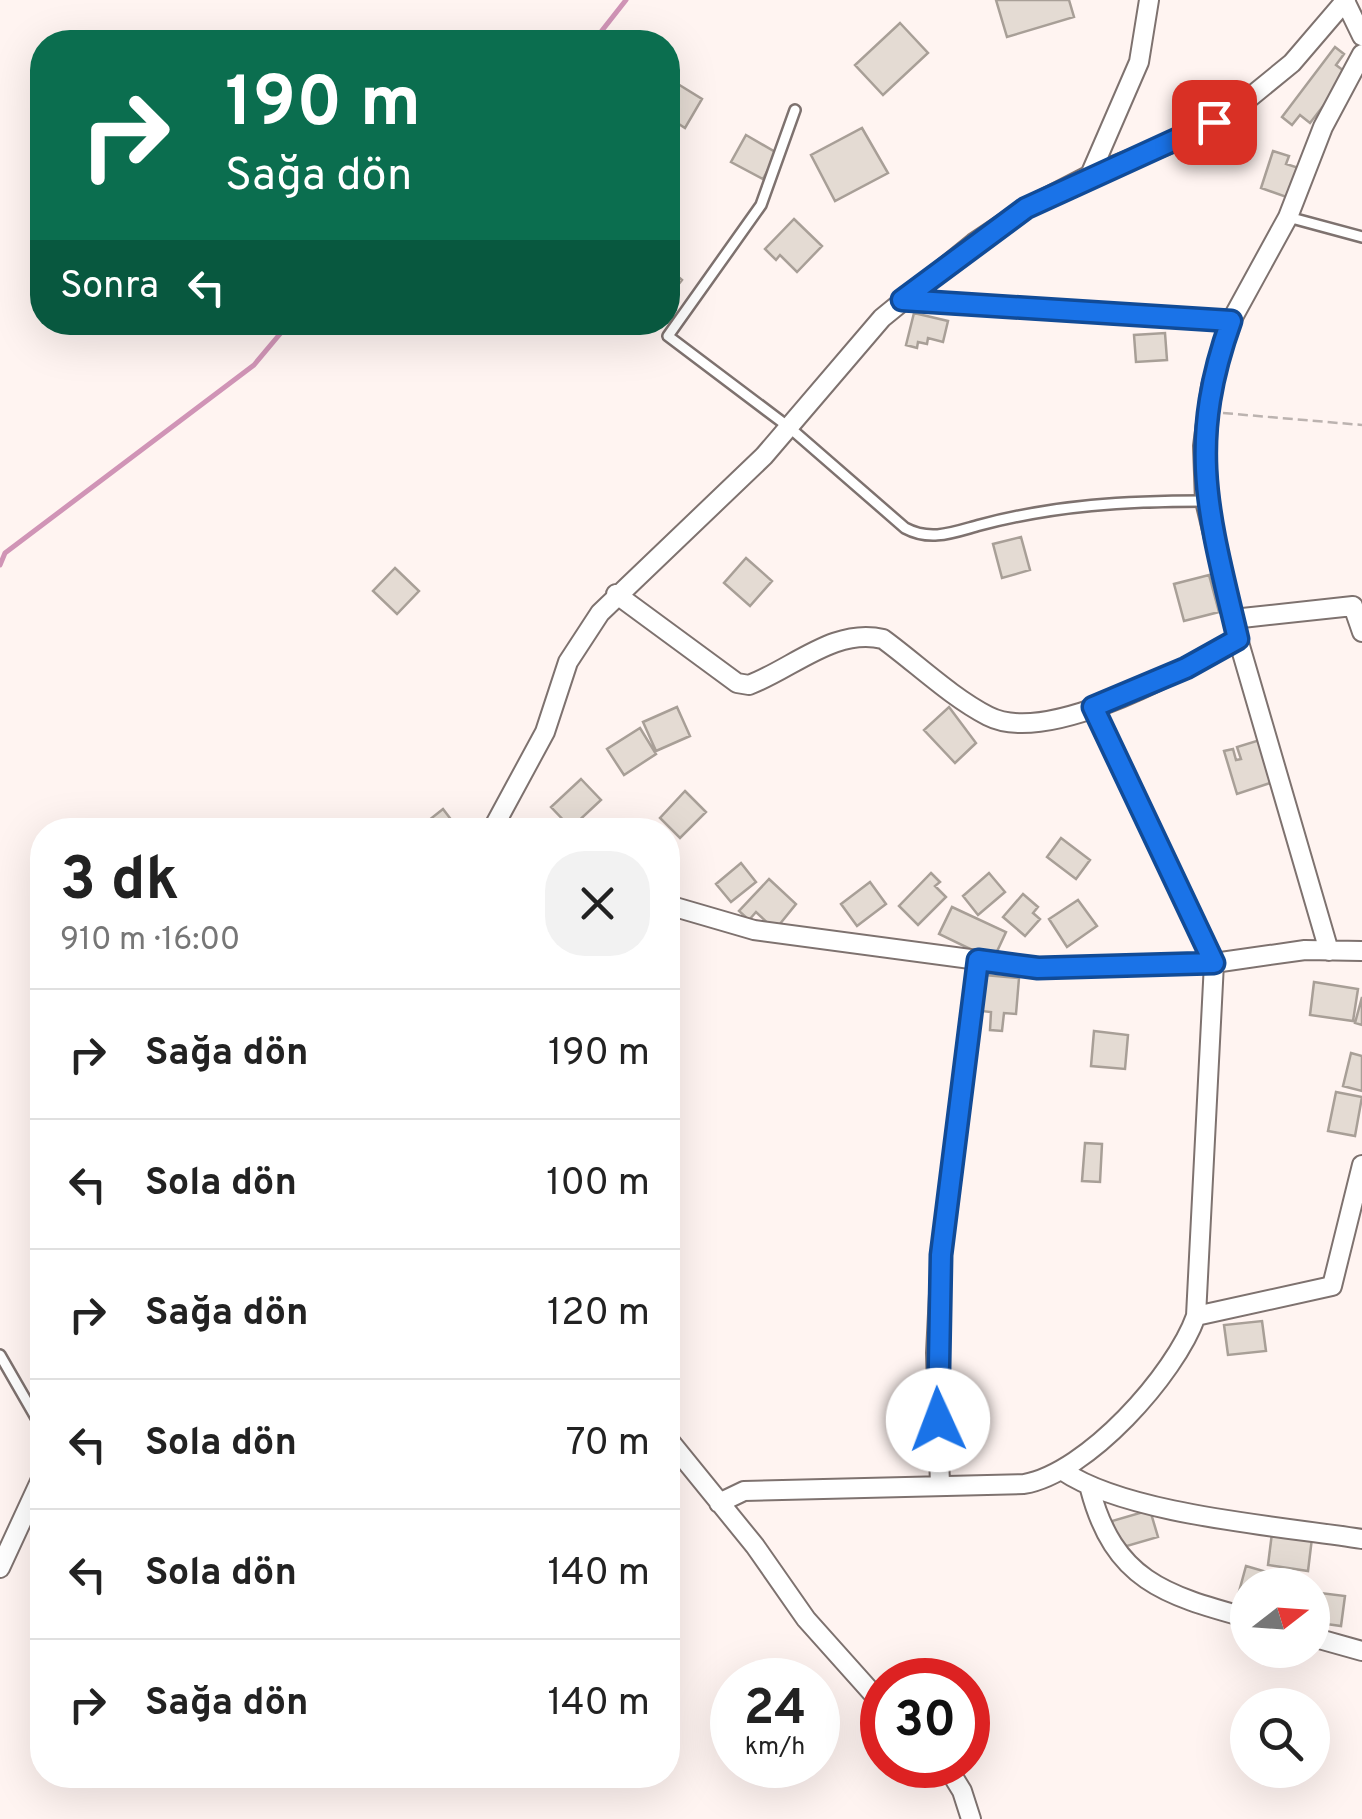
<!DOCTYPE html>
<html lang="tr">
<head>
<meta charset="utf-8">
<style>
  body { margin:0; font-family:Overpass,sans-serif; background:#f2f2f2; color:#222; height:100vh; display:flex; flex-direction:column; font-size:38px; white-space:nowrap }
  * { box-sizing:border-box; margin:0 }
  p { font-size:32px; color:#767676 }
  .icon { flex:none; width:55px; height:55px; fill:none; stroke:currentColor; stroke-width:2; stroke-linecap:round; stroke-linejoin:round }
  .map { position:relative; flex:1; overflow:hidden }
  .side { position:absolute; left:30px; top:818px; width:650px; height:970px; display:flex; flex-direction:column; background:#fff; border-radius:40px; box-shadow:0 10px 40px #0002 }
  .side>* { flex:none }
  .top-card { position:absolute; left:30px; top:30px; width:650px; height:305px; border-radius:40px; box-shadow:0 10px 40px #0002; background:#0b6e4f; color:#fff; overflow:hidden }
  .needle { width:65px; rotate:73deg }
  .controls { position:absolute; left:1230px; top:1568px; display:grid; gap:20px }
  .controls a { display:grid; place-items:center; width:100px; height:100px; border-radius:50%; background:#fff; box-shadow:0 10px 40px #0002; font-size:50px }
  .speed { position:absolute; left:710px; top:1658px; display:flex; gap:20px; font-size:50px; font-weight:700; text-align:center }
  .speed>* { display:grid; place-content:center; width:130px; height:130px; border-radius:50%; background:#fff; box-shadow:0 10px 40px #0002; line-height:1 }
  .speed small { font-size:25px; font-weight:400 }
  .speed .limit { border:15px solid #d22; background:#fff; color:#111 }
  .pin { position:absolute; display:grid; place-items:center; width:85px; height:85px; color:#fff; margin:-42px; border-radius:20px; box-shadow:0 5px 15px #0006 }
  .me { position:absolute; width:110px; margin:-55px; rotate:358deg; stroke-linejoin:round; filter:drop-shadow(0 0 8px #0008) }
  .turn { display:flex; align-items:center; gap:35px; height:210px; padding:0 30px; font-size:45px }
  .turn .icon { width:130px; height:130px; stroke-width:2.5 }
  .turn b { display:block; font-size:70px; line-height:85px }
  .then { display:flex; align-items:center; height:95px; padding:0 30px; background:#0003; gap:20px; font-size:38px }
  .round { display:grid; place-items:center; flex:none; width:105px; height:105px; border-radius:40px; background:#f2f2f2 }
  .head { display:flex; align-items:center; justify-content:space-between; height:170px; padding:0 30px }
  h1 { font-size:60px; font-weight:700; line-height:75px }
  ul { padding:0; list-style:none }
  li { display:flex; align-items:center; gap:30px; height:130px; padding:0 30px; border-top:2px solid #e0e0e0 }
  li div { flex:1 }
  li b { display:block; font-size:38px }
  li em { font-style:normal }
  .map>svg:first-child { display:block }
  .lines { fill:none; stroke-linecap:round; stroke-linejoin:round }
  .stream { stroke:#d094b6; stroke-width:5 }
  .building { fill:#e4dbd3; stroke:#a89f97; stroke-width:2.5 }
  .lane-casing { stroke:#7e726f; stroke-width:14 }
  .street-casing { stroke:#7e726f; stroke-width:22 }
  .path { stroke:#bcb3b0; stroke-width:2.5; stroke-dasharray:10 5; stroke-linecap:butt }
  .lane { stroke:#fff; stroke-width:9 }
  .street { stroke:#fff; stroke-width:18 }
  .route-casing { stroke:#114b97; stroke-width:25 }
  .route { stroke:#1a73e8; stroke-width:18 }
</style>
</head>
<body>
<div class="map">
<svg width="1362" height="1819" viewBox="0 0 1362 1819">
  <rect width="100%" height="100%" fill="#fff4f1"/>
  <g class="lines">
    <path class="stream" d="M593,42L626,0
      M0,565L5,553L254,365L290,322"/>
  </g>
  <path class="building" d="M996,0H1069L1074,17L1007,37Z
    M900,23L928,53L883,95L855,65Z
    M1335,47L1344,54L1336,65L1348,74L1310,123L1300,115L1292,125L1282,117Z
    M673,81L702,99L685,128L668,117V90Z
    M862,128L888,173L835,201L811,155Z
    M746,135L777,153L763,179L731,162Z
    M1273,151L1289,156L1286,164L1302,169L1292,199L1261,188Z
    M794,219L822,246L797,272L780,255L776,260L765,249Z
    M668,268L682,280L668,298Z
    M914,313L948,321L943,342L928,338L927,344L918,342L917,348L906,345Z
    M1165,333L1167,360L1136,362L1134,335Z
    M1021,537L1030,570L1002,578L993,544Z
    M746,558L772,581L750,606L724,583Z
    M395,568L419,591L397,614L373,591Z
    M1209,575L1219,612L1184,621L1174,584Z
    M677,707L690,736L656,751L643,722Z
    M949,707L976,743L955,763L924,730Z
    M640,728L656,754L624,775L607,749Z
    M1263,739L1276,781L1237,794L1224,751L1233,749L1236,760L1241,759L1237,747Z
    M581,779L601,800L571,828L551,807Z
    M685,791L706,812L680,838L660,818Z
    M443,809L459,830H420L419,828Z
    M1061,838L1090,860L1076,879L1047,857Z
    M741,863L756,882L731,902L716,884Z
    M931,873L940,882L935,886L946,897L918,925L899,906Z
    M989,873L1005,892L978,915L963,896Z
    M769,879L796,904L775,930L756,912L749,920L739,911Z
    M870,882L886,904L857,926L841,904Z
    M1023,894L1038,907L1033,913L1040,919L1025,936L1003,917Z
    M1078,900L1097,926L1067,947L1049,919Z
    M952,907L1006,932L993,960L939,934Z
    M984,975L1019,978L1016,1014L1004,1013L1002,1031L990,1030L991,1012L981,1011Z
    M1314,982L1358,989L1353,1021L1310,1015Z
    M1362,997V1025L1355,1023Z
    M1094,1031L1128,1035L1125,1069L1091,1066Z
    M1351,1053L1362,1056V1091L1343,1086Z
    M1336,1092L1362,1097L1355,1136L1328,1131Z
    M1085,1143L1102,1144L1100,1182L1082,1181Z
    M1262,1321L1266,1351L1228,1355L1224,1325Z
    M1150,1510L1158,1537L1120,1548L1112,1521Z
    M1272,1533L1312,1538L1308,1571L1268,1565Z
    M1246,1566L1277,1575L1275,1582L1281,1585H1248V1602L1237,1599Z
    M1312,1592L1345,1596L1341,1626L1312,1622Z"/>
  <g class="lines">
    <g class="lane-casing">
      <path id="lane" d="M795,110L761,205L668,336L790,428L905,528C931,542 954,532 980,525C1056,505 1126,501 1204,501
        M1288,217L1362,237
        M0,1355L42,1428"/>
    </g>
    <g class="street-casing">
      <path id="street" d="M1345,1L1362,36
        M1090,175L1139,62L1149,0
        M902,301L1231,321
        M616,594L737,683L749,685C792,669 835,627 883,639C916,663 951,697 988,716C1048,747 1183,669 1238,639
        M1233,619L1353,606L1362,632
        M492,830L545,732L568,662L600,613L764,456L882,318L974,243L1026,208L1090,175L1190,136L1243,103L1292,63L1346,0
        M668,905L754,930L1038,968L1214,963L1305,950L1362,951
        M1329,951L1238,639L1205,501L1203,446L1211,386L1231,321L1288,217L1323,127L1362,54
        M1196,1316L1332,1286L1362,1165
        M668,1439L755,1546L806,1619L882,1704
        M1063,1471C1128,1515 1280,1526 1362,1539
        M940,1486L936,1353L941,1255L978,961
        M1090,1489C1114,1580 1164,1595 1248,1618
        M719,1503L744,1491L1024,1484C1087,1473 1175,1375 1196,1316L1214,963L1093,707
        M0,1568L42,1477
        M1312,1637L1362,1651
        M946,1765L962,1791L971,1819"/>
    </g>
    <path class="path" d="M1223,413L1362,425"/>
    <use href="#lane" class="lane"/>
    <use href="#street" class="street"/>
  </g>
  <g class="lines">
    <g class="route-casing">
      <path id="route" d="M938,1420L941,1255L978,960L1038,968L1214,963L1093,707L1186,668L1238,639C1209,516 1186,446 1231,321L902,300L1026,208L1214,122"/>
    </g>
    <use href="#route" class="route"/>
  </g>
</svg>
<div class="controls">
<a><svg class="needle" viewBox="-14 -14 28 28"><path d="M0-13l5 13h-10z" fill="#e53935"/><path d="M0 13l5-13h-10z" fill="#767676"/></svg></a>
<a><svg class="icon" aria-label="search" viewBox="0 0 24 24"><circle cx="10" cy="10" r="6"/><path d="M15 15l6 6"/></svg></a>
</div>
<div class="speed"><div>24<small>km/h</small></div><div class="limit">30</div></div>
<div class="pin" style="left:1214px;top:122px;background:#d93025"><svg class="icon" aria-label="arrive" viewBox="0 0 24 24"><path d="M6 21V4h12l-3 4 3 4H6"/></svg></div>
<svg class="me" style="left:938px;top:1420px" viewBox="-20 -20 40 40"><circle r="19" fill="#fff"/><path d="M0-13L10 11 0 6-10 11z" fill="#1a73e8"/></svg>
<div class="top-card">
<div class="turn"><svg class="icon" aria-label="right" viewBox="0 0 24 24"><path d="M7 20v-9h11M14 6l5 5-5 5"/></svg><div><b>190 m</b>Sağa dön</div></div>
<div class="then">Sonra<svg class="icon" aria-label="left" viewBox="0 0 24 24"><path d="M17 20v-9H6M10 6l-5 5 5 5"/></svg></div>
</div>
<section class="side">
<div class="head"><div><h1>3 dk</h1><p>910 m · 16:00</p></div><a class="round"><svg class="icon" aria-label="close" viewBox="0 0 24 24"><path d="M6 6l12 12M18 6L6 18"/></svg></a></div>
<ul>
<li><svg class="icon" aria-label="right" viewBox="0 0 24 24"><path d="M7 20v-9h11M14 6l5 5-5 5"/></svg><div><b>Sağa dön</b></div><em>190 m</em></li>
<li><svg class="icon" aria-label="left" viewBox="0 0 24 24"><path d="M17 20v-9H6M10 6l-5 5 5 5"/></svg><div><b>Sola dön</b></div><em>100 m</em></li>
<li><svg class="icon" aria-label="right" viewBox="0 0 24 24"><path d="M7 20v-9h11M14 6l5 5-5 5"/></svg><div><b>Sağa dön</b></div><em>120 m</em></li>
<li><svg class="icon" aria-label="left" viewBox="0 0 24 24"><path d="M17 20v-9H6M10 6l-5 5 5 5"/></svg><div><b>Sola dön</b></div><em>70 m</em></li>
<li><svg class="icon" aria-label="left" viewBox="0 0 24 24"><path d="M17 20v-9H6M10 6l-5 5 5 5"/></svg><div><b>Sola dön</b></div><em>140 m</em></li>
<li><svg class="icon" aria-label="right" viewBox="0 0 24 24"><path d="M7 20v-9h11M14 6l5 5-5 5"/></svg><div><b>Sağa dön</b></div><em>140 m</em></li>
</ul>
</section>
</div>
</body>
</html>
